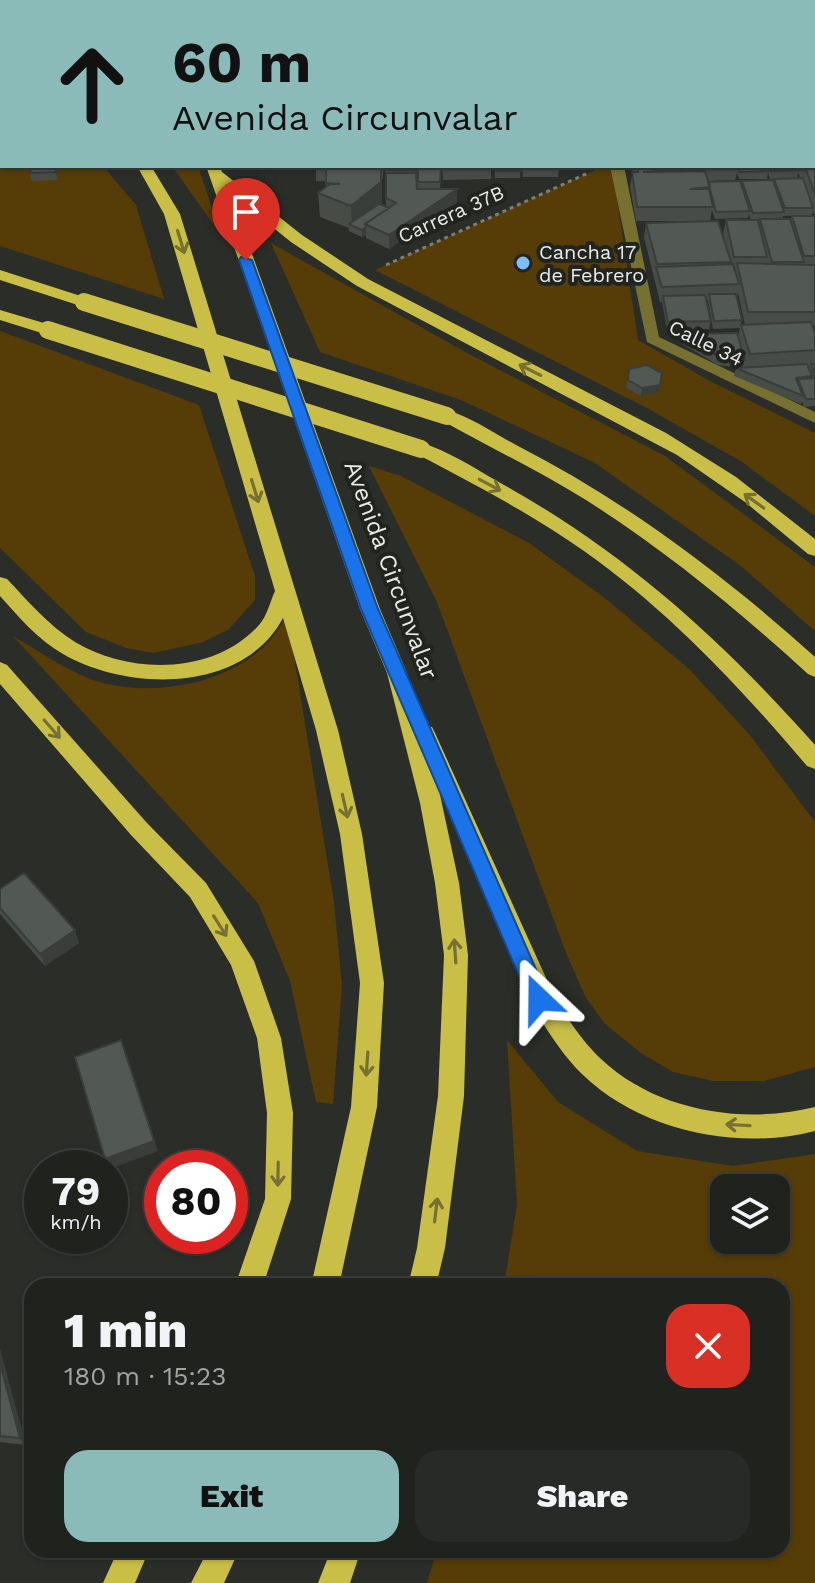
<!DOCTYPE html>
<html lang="en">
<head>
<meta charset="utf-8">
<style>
  body { margin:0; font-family:"Work Sans",sans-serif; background:#282a27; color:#f1f3f6; height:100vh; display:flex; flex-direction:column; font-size:30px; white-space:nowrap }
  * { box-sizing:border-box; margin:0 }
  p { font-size:26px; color:#a2a4a4 }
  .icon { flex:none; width:44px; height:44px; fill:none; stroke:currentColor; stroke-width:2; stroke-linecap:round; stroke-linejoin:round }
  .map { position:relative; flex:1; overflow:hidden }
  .details { position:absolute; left:24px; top:1278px; width:766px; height:280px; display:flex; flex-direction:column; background:#20221e; border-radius:24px; box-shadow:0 2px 6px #0004,0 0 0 2px #3d3f3c }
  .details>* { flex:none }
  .guide { position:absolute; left:0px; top:0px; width:816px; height:168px; box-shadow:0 2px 6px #0004,0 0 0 2px #3d3f3c; background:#8bbbb9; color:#111; overflow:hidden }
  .tools { position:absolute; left:710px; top:1174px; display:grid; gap:16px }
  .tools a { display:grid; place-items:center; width:80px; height:80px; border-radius:16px; background:#20221e; box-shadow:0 2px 6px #0004,0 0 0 2px #3d3f3c; font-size:40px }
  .speed { position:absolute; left:24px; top:1150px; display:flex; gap:16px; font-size:40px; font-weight:700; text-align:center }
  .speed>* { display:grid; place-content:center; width:104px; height:104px; border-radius:50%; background:#20221e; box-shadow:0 2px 6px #0004,0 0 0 2px #3d3f3c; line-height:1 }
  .speed small { font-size:20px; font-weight:400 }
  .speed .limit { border:12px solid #d22; background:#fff; color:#111 }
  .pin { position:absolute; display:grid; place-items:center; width:68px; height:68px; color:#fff; margin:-82px -34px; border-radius:50% 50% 50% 0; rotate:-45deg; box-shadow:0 0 8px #0007 }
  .pin .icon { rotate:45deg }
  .me { position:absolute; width:88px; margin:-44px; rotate:337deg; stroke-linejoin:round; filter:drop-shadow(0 0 6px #0008) }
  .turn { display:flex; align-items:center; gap:28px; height:168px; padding:0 40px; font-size:36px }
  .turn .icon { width:104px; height:104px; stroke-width:2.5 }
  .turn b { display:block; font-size:56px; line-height:68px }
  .round { display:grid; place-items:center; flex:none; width:84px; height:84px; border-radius:24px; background:#282a27 }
  .overview { display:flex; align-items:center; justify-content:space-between; height:136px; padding:0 40px }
  h1 { font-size:48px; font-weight:800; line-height:60px }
  .button { display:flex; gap:16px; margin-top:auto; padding:16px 40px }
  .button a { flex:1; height:92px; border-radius:24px; background:#8bbbb9; color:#111; font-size:32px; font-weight:800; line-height:92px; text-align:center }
  .button a+a { background:#282a27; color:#f1f3f6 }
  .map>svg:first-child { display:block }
  .green { fill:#563c07; fill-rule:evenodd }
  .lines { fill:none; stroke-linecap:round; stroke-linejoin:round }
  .path { stroke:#7a7d78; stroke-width:3; stroke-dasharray:4 4; stroke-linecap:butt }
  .minor { fill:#767031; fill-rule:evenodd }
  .trunk { fill:#c9be46; fill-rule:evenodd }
  .trunk-bridge { stroke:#c9be46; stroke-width:18 }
  .wall { fill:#474c47; fill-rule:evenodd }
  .shaded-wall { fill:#393e3a }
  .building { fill:#525853; stroke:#393e3a; stroke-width:2 }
  .oneway { stroke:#767132 }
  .route { fill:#1a73e8; stroke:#114b97; stroke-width:2 }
  .poi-dot { fill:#7dbef9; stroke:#22241f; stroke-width:3 }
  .labels { text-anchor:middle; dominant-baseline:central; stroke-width:8; stroke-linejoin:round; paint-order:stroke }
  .far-street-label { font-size:20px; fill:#e9ebe7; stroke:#22241f }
  .far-poi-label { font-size:20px; fill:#e9ebe7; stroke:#22241f; text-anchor:start }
  .street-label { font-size:24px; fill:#e9ebe7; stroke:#22241f }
</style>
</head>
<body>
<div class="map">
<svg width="815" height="1583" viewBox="0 0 815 1583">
  <rect width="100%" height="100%" fill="#2b2e28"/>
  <path class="green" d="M0,35L2,166H103L136,205L164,299L0,246Z
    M172,166H198L221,235Z
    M604,166H612L638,340L710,381L815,433V516L742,462L647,408L375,270Z
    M271,243L469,354L665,456L815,567V631L741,566L595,463L461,400L320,352Z
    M0,331L199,405L255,576V600L228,630L203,642L154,653L126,648L86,632L0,548Z
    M369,466L401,476L529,543L606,599L689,669L750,735L815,822V1067L764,1081H713L673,1072L641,1053L605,1024L586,998L566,953L437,602Z
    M287,613L334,902L342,986L333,1104L316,1102L290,981L258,903L13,636C44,654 76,678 112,685C173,697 262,675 287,613Z
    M507,1040L558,1102L637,1151L733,1166L815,1154V1583H427L437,1550H782V1286H504L517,1204ZM724,1188H776V1240H724Z"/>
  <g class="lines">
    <path class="path" d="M386,265L588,173"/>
    <path class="minor" d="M570,0H582L583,2H571Z
      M814,126H815V134H814Z
      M610,166H624L659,337L815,412V423L647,342Z"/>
    <path class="trunk" d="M83,0H95V2H83Z
      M209,0H221V2H209Z
      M0,14L2,15V23L0,22Z
      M137,166H151L180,214L338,730L362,834L384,983L377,1107L339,1286H311L351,1107L360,983L340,834L316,730L283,618C243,693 129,692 63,654C38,640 19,617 0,596V577L7,579C28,601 49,626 75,642C130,675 214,675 259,625C267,616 270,602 275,591L164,214Z
      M206,166H220L222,172L302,235L368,279L666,433L736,477L815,539V556L808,554L745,502L677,455L357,286L291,242L230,193L380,609L407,673L421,726L432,727L435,733L556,1000C569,1021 583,1042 601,1059C656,1111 743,1125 815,1107V1131C738,1151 641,1131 583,1075C565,1058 552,1037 538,1016L439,790L459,883L468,955L464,1096L445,1248L436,1286H408L417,1248L438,1096L444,955L435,883L420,803L387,673L360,609Z
      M0,270L90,299L92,302L84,307L0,280Z
      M0,310L54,326L56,330L48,335L0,320Z
      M447,410C471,417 495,434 518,446C627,502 724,575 815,657V677L808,674C738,610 666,551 586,500C539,471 489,447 441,420L438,416L441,412Z
      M421,443C447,450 474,468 497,481C624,551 720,638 815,745V769L807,766C740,687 669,611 584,551C530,513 472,483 415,453L412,449Z
      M0,662L7,665L147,823L206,883L254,961L281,1038L293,1113L291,1199L263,1286H235L265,1199L267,1113L257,1038L231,965L190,897L131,835L0,684Z
      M118,1550H149L135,1583H103Z
      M208,1550H239L224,1583H191Z
      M331,1550H361L350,1583H318Z"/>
    <path class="trunk-bridge" d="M84,302L447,416
      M48,330L421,449"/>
  </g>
  <path class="wall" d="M267,0H339V2H267Z
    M375,0L554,1V2H375Z
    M664,0H815V94H814V2H665Z
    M815,136V214H814L813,211L812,215L783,216L782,219L791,221L792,216H815V326H812L815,333V406L804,407L802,401L801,404L734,376L736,368H742L718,365L679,342L680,334L738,337L740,328L713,329L708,300H706L711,321L709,329H667L662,302H660L644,237L646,223L707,221H636L630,186L633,172L631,166H627H814ZM737,173L739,179H767L768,173L770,179L797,178L798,173L800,177H803L802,178L774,179L773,183L742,181L741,186L708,182V181L735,180ZM712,210L715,219L748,218L749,214L751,220H726L723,234L725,244L710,221ZM738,293L745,325H741L742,320L737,296Z
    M32,166H59L57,180L32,181L30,173Z
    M316,166H384L382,181V205L386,207L385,166H441L440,189L457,203L389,249L366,238V235L362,237L349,231V228L320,217L318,193L326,187V181H316Z
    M442,166H491V179L443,180Z
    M494,166H520V178H495Z
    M522,166H594V167H559L558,177H523Z
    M629,369L662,373L659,392L641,396L626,388Z
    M0,889L79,943L45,966L0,914Z
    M0,1349V1350L26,1445L0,1442Z"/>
  <path class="shaded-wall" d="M56,166H59L57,180L56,172Z
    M382,166V205L352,225L351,206Z
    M457,189V203L389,249V235Z
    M366,227V235L362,237V230Z
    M660,385L659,392L641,396L642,388Z
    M75,930L79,943L45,966L40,954Z
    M121,1040L158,1151L110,1169L105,1159Z
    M0,1349V1350L26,1445L20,1438L0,1364Z"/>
  <path class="building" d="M423,0H554V1Z
    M590,0H649V2H590Z
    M667,0H815V10L814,2H668Z
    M814,47H815L814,75Z
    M814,136H815V167H805L804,170H802L800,166H814Z
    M32,166H56V172L30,173Z
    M326,166H381V182L351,206L318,193L330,184H340L326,183Z
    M385,166H441L440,182H418V170H385Z
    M495,166H520L521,171H495Z
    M637,166H701V168L643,172L705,171L710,187L690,189H709L713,207H637L632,172H638Z
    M738,166H766L768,171L740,172Z
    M769,166H797L799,170L771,171Z
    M805,167H815V194Z
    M386,173H416L417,189H457L389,235L365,224L396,203L386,198Z
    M803,178L813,208H785L774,179Z
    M773,180L784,212L753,213L742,181Z
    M740,181L750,211L716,212L708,182Z
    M379,204L389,208L365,224L366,227L362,230L349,224Z
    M792,216H815V256H804Z
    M760,219H790L804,262H772Z
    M726,220H758L767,257H734Z
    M718,221L731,262L657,264L646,223Z
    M737,263L815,265V312H748Z
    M733,264L739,284L662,287L656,267Z
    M709,294H736L742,320L714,321Z
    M705,295L711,321L668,322L663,296Z
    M811,322L815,333V350L750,354L741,325Z
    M737,333L745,360L720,357L680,334Z
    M807,364L812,376L796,378L803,396L736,368Z
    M811,364H815V377Z
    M647,365L662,373L660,385L642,388L628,380L629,369Z
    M815,378V399H806L798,379Z
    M24,873L75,930L40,954L0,908V889Z
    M121,1040L154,1141L105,1159L75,1057Z
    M0,1364L20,1438L0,1436Z"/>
  <defs><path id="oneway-shaft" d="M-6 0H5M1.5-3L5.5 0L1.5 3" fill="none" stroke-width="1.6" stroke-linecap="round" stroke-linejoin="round" transform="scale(2)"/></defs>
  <g class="oneway">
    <use href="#oneway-shaft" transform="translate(181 242) rotate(73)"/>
    <use href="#oneway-shaft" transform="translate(530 370) rotate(-153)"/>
    <use href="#oneway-shaft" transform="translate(490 485) rotate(28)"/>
    <use href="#oneway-shaft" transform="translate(255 491) rotate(73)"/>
    <use href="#oneway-shaft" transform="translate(754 501) rotate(-144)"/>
    <use href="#oneway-shaft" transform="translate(52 729) rotate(49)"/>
    <use href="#oneway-shaft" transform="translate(345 806) rotate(77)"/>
    <use href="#oneway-shaft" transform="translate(220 926) rotate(58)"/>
    <use href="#oneway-shaft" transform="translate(455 951) rotate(-94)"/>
    <use href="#oneway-shaft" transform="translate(367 1064) rotate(94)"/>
    <use href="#oneway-shaft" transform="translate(738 1125) rotate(-177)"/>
    <use href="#oneway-shaft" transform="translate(278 1174) rotate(91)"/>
    <use href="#oneway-shaft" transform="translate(436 1210) rotate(-83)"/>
  </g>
  <path class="route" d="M241,257L252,260L378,609L549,999L547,1005L539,1008L532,1005L529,999L361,609L239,260Z"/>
  <circle class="poi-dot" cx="523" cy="263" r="8"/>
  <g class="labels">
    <g class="far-street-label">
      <text transform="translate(451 214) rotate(-24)">Carrera 37B</text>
      <text transform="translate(706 343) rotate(26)">Calle 34</text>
    </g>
    <g class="far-poi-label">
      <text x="539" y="252">Cancha 17<tspan x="539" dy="23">de Febrero</tspan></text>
    </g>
    <g class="street-label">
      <text transform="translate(391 570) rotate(70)">Avenida Circunvalar</text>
    </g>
  </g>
</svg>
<div class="tools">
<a><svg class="icon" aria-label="layers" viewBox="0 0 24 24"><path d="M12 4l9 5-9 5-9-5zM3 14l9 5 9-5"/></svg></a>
</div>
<div class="speed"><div>79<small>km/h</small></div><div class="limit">80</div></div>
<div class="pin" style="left:246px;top:260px;background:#d93025"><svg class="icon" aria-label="arrive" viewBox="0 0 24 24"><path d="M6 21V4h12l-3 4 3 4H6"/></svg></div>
<svg class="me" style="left:539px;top:999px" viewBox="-20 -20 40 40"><path d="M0-17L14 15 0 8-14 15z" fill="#1a73e8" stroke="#fff" stroke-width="4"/></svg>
<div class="guide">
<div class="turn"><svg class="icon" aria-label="ahead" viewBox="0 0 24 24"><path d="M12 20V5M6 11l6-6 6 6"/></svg><div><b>60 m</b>Avenida Circunvalar</div></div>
</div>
<section class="details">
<div class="overview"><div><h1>1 min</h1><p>180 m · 15:23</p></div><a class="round" style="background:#d93025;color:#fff"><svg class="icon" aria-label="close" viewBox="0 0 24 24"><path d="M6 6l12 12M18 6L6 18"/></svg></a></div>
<div class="button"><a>Exit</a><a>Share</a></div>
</section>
</div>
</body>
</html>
